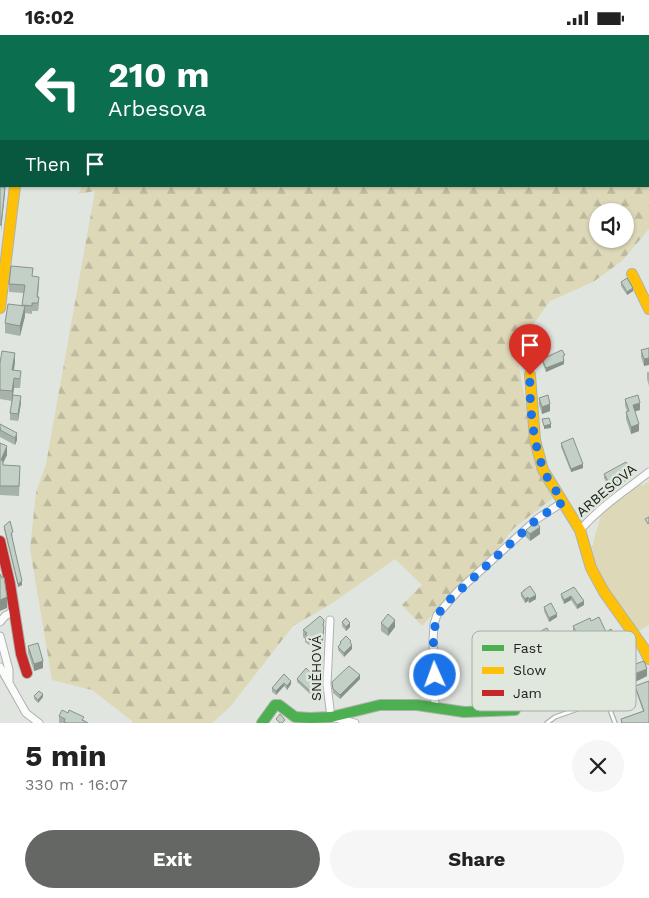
<!DOCTYPE html>
<html lang="en">
<head>
<meta charset="utf-8">
<style>
  body { margin:0; font-family:"Work Sans",sans-serif; background:#f6f6f6; color:#222; height:100vh; display:flex; flex-direction:column; font-size:19px; white-space:nowrap }
  * { box-sizing:border-box; margin:0 }
  p { font-size:16px; color:#767676 }
  .icon { flex:none; width:28px; height:28px; fill:none; stroke:currentColor; stroke-width:2; stroke-linecap:round; stroke-linejoin:round }
  .map { position:relative; height:688px; overflow:hidden }
  .side { display:flex; flex-direction:column; background:#fff; flex:1 }
  .side>* { flex:none }
  .banner { position:absolute; left:0px; top:0px; width:650px; height:152px; box-shadow:0 1px 4px #0004; background:#0b6e4f; color:#fff; overflow:hidden }
  .buttons { position:absolute; left:589px; top:168px; display:grid; gap:10px }
  .buttons a { display:grid; place-items:center; width:45px; height:45px; border-radius:50%; background:#fff; box-shadow:0 1px 4px #0004; font-size:25px }
  .pin { position:absolute; display:grid; place-items:center; width:42px; height:42px; color:#fff; margin:-51px -21px; border-radius:50% 50% 50% 0; rotate:-45deg; box-shadow:0 0 5px #0007 }
  .pin .icon { rotate:45deg }
  .me { position:absolute; width:55px; margin:-28px; rotate:358deg; stroke-linejoin:round; filter:drop-shadow(0 0 4px #0008) }
  .turn { display:flex; align-items:center; gap:18px; height:105px; padding:0 25px; font-size:22px }
  .turn .icon { width:65px; height:65px; stroke-width:2.5 }
  .turn b { display:block; font-size:35px; line-height:42px }
  .then { display:flex; align-items:center; height:48px; padding:0 25px; background:#0003; gap:10px; font-size:19px }
  .round { display:grid; place-items:center; flex:none; width:52px; height:52px; border-radius:26px; background:#f6f6f6 }
  .headline { display:flex; align-items:center; justify-content:space-between; height:85px; padding:0 25px }
  h1 { font-size:30px; font-weight:700; line-height:38px }
  .action { display:flex; gap:10px; margin-top:auto; padding:10px 25px }
  .action a { flex:1; height:58px; border-radius:30px; background:#646763; color:#fff; font-size:20px; font-weight:700; line-height:58px; text-align:center }
  .action a+a { background:#f6f6f6; color:#222 }
  .status { display:flex; justify-content:space-between; align-items:center; height:35px; padding:0 25px; background:#fff; direction:ltr }
  .status svg { height:14px; fill:currentColor }
  .map>svg:first-child { display:block }
  .green { fill:#ddd8b8 }
  .forest { fill:url(#forest-firs); fill-rule:evenodd }
  .lines { fill:none; stroke-linecap:round; stroke-linejoin:round }
  .stream { stroke:#95cfc0; stroke-width:2.5 }
  .lane-casing { stroke:#aeb2ad; stroke-width:5.5 }
  .street-casing { stroke:#aeb2ad; stroke-width:9 }
  .fast-casing { stroke:#aeb2ad; stroke-width:12 }
  .slow-casing { stroke:#aeb2ad; stroke-width:12 }
  .jam-casing { stroke:#aeb2ad; stroke-width:12 }
  .lane { stroke:#fafbfa; stroke-width:3 }
  .street { stroke:#fafbfa; stroke-width:7 }
  .fast { stroke:#4caf50; stroke-width:10 }
  .slow { stroke:#ffc107; stroke-width:10 }
  .jam { stroke:#c62828; stroke-width:10 }
  .wall { fill:#a7b3aa }
  .shaded-wall { fill:#88928b }
  .building { fill:#c2d0c6; stroke:#88928b }
  .route { stroke:#1a73e8; stroke-width:9; stroke-dasharray:0 16.2 }
  .labels { text-anchor:middle; dominant-baseline:central; stroke-width:5; stroke-linejoin:round; paint-order:stroke }
  .street-label { font-size:14px; fill:#20231f; stroke:#e0e8dd }
  .key { fill:#e0e8dd; stroke:#a6ada4; stroke-width:1 }
  .key-label { font-size:14px; fill:#20231f }
</style>
</head>
<body>
<div class="status"><b>16:02</b><svg viewBox="0 0 49 12"><path d="M0 12V9h3v3zM5 12V6h3v6zM10 12V3h3v9zM15 12V0h3v12zM26 1h20v11H26zM47 4h2v5h-2z"/></svg></div>
<div class="map">
<svg width="649" height="688" viewBox="0 0 649 688">
  <defs>
    <pattern id="forest-firs" width="22" height="20" patternUnits="userSpaceOnUse" patternTransform="scale(1.25)"><rect width="22" height="20" fill="#ddd8b8"/><path d="M5 1l3.5 6h-7zM16 11l3.5 6h-7z" fill="#bdb99e"/></pattern>
  </defs>
  <rect width="100%" height="100%" fill="#e1e5e0"/>
  <path class="green" d="M649,446V590L637,597L619,573L598,538L592,512L602,476L636,450H643Z"/>
  <path class="forest" d="M98,0H649V194L622,226L593,247L550,266L530,294L519,331L538,435L553,463L514,493L496,516L458,552L422,591L402,570L422,550L395,524L331,569L293,591L230,672L212,688H132V686L92,655L52,645L30,514L36,457L46,429L95,156L78,159L82,151H649V1H98ZM598,176H625V204H598Z"/>
  <g class="lines">
    <path class="stream" d="M41,0L42,1
      M0,99L1,97"/>
    <g class="lane-casing">
      <path id="lane" d="M547,688L555,682L606,664L615,688"/>
    </g>
    <g class="street-casing">
      <path id="street" d="M580,495C601,471 625,456 649,437
        M330,585L327,650L331,682L355,688
        M0,587L5,581L14,576
        M0,601L9,635V647
        M0,632L26,678L39,688
        M435,672L433,606L434,589L437,580L458,556L537,484L563,467"/>
    </g>
    <g class="fast-casing">
      <path id="fast" d="M89,0V1
        M262,688L275,670H279L295,682L310,683L331,682L380,670H417L464,677L515,675"/>
    </g>
    <g class="slow-casing">
      <path id="slow" d="M632,239L649,274
        M0,273L15,151
        M530,340L535,405L543,435L580,495L591,533L604,557L643,612L649,624"/>
    </g>
    <g class="jam-casing">
      <path id="jam" d="M0,506L10,549L21,619L27,638"/>
    </g>
    <use href="#lane" class="lane"/>
    <use href="#street" class="street"/>
    <use href="#fast" class="fast"/>
    <use href="#slow" class="slow"/>
    <use href="#jam" class="jam"/>
  </g>
  <path class="wall" d="M1,107V131H0V118Z
    M32,241L39,250L38,262L39,270L38,276H32V279L25,278V281L20,301L5,298V288L22,270L24,258L9,257V249Z
    M621,247L633,256L627,260L621,251Z
    M649,314L644,331L641,322V315Z
    M542,324H565H564V329L546,337L542,327Z
    M15,327L14,335L21,345L20,353H14L12,366L0,364V328Z
    M647,337H649V351L647,344Z
    M539,363L550,376L542,379L539,370Z
    M625,364L640,375L635,376L639,396L631,399L626,384V377L627,376L625,371Z
    M21,368L18,386L10,385V378Z
    M0,389L17,405L15,410L0,402Z
    M0,408L7,420L3,428V430L20,440L19,461L0,460Z
    M561,408L583,433L571,437L561,412Z
    M630,438L625,441V446L610,454L604,443V439Z
    M4,491L13,500L12,501L22,550L18,552L4,494Z
    M526,495L540,499L530,506L526,502Z
    M574,552L584,570L577,574L571,565L564,569L561,562V559Z
    M524,555L536,564L529,568L528,566L525,568L521,561V558L524,556Z
    M544,572L557,582L549,587L544,576Z
    M591,586L606,597L626,625L624,626L627,632L647,641L635,647V649L605,660L602,652L581,663L569,638V630L571,629L568,624V616L579,611L573,599V591Z
    M342,587L350,592L346,596L342,591Z
    M381,588L395,592L388,601L381,596Z
    M324,594L323,606L316,615L305,607V604L303,602V595Z
    M541,596L556,621L550,624L565,666L553,672L526,618V609L541,601Z
    M492,606L505,612L496,616L492,609Z
    M340,607L351,609L352,614L344,622L338,615V612L340,610Z
    M28,611L43,633L34,636L28,618Z
    M284,639L291,649L287,655L284,651L276,660L272,657V653Z
    M492,643L509,648L501,654L492,646Z
    M297,644L319,649L310,659L297,647Z
    M360,644L340,664L333,658L332,647Z
    M635,651L649,688H621V684L643,676L635,654Z
    M34,661L43,662L38,668L34,664Z
    M59,681L84,685L88,688H59Z"/>
  <path class="shaded-wall" d="M5,152V158L1,196V190Z
    M633,253V256L627,260V257Z
    M25,271V281L20,301V291Z
    M15,318V327L12,344V335Z
    M649,323V330L644,331V324Z
    M564,326V329L546,337V333Z
    M14,343V353L12,366V356Z
    M21,361V368L18,386V379Z
    M640,368V375L633,377V370Z
    M550,369V376L542,379V372Z
    M551,389V393L544,394V391Z
    M639,389V396L631,399V392Z
    M17,398V405L15,410V403Z
    M7,411V420L3,428L1,425Z
    M583,429V433L571,437V434Z
    M630,435V438L623,442V439Z
    M625,442V446L610,454V450Z
    M540,492V499L530,506V499Z
    M22,546V550L18,552V549Z
    M536,560V564L529,568V564Z
    M571,561V565L564,569V565Z
    M7,562V573L0,576V565Z
    M528,562V566L525,568V564Z
    M584,566V570L577,574V570Z
    M557,579V582L549,587V583Z
    M324,585L323,606L316,615V608Z
    M395,585V592L388,601V594Z
    M350,588V592L346,596V592Z
    M505,608V612L496,616V613Z
    M352,610V614L344,622V618Z
    M556,611V621L546,625V616Z
    M626,617V625L622,627V619Z
    M43,626V633L34,636V629Z
    M647,634V641L635,647V649L605,660V652Z
    M360,640V644L340,664V660Z
    M602,644V652L581,663V655Z
    M509,645V648L501,654V651Z
    M291,646V649L287,655V651Z
    M319,646V649L310,659V656Z
    M284,648V651L276,660V656Z
    M565,657V666L553,672V663Z
    M43,659V662L38,668V665Z"/>
  <path class="building" d="M1,107V124H0Z
    M0,152H5L1,190H0Z
    M11,231L33,233L32,241L39,242L37,262H39L38,268H32V271L22,270L25,250L9,249Z
    M627,243L633,253L627,257L621,247Z
    M8,269L25,271L20,291L5,288Z
    M649,313V323L644,324L641,315Z
    M562,315L565,320L563,321L564,326L546,333L542,324Z
    M2,316L15,318L12,335L21,336L20,344L14,343L12,356L0,355V328Z
    M13,360L21,361L18,379L10,378Z
    M548,360L550,369L542,372L539,363Z
    M638,360L640,368L633,370L639,389L631,392L626,377L629,376L625,364Z
    M549,383L551,389L544,391L542,384Z
    M0,389L17,398L15,403L0,395L1,394H0Z
    M573,403L583,429L571,434L561,408Z
    M0,408L7,411L1,425L3,426V430L20,431L19,451H0Z
    M626,427L630,435L623,439L625,442L610,450L604,439Z
    M649,482V488L648,489L645,484Z
    M10,486L13,497L11,498L22,546L18,549L4,491Z
    M536,487L540,492L530,499L526,495Z
    M0,539L2,543L4,542L7,562L0,565Z
    M530,551L536,560L529,564L528,562L525,564L521,558L524,556V555Z
    M574,552L584,566L577,570L571,561L564,565L561,559Z
    M551,568L557,579L549,583L544,572Z
    M388,579L395,585L388,594L381,588Z
    M320,581L324,585L323,591L324,592L323,599L316,608L305,599L307,598L303,595Z
    M599,582L606,597L611,594L616,604L619,602L626,617L622,619L627,632L644,626L647,634L634,639L635,641L605,652L602,644L581,655L569,630L574,628L568,616L582,609L573,591L590,583L591,586Z
    M346,583L350,588L346,592L342,587Z
    M547,593L556,611L546,616L565,657L553,663L526,609L543,601L541,596Z
    M346,601L351,606L350,607L352,610L344,618L338,612L341,608L340,607Z
    M38,608L43,626L34,629L28,611Z
    M349,631L360,640L340,660L333,654L332,647Z
    M306,633L319,646L310,656L297,644Z
    M284,639L291,646L287,651L284,648L276,656L272,653Z
    M649,646V688H622L621,684L644,676L635,651Z
    M39,656L43,659L38,665L34,661Z
    M62,675L68,678L69,675L84,682L82,685L88,688H67L64,687L65,684L59,681Z
    M280,679L285,685L282,688H280L276,684Z"/>
  <g class="lines">
    <path class="route" d="M435,640C434,615 429,592 444,570L537,484L563,467C557,456 547,445 543,433C533,407 529,368 530,340"/>
  </g>
  <g class="labels">
    <g class="street-label">
      <text transform="translate(606 455) rotate(-40)">ARBESOVA</text>
      <text transform="translate(316 633) rotate(-90)">SNĚHOVÁ</text>
    </g>
  </g>
  <rect x="472" y="596" width="164" height="80" rx="8" class="key"/>
  <rect x="482" y="610" width="22" height="6" fill="#4caf50"/>
  <rect x="482" y="632" width="22" height="7" fill="#ffc107"/>
  <rect x="482" y="655" width="22" height="6" fill="#c62828"/>
  <g class="key-label">
    <text x="513" y="618">Fast</text>
    <text x="513" y="640">Slow</text>
    <text x="513" y="663">Jam</text>
  </g>
</svg>
<div class="buttons">
<a><svg class="icon" aria-label="sound" viewBox="0 0 24 24"><path d="M4 9h4l5-4v14l-5-4H4zM17 9q2 3 0 6"/></svg></a>
</div>
<div class="pin" style="left:530px;top:340px;background:#d93025"><svg class="icon" aria-label="arrive" viewBox="0 0 24 24"><path d="M6 21V4h12l-3 4 3 4H6"/></svg></div>
<svg class="me" style="left:435px;top:640px" viewBox="-20 -20 40 40"><circle r="17" fill="#1a73e8" stroke="#fff" stroke-width="3"/><path d="M0-11L8 9 0 5-8 9z" fill="#fff"/></svg>
<div class="banner">
<div class="turn"><svg class="icon" aria-label="left" viewBox="0 0 24 24"><path d="M17 20v-9H6M10 6l-5 5 5 5"/></svg><div><b>210 m</b>Arbesova</div></div>
<div class="then">Then<svg class="icon" aria-label="arrive" viewBox="0 0 24 24"><path d="M6 21V4h12l-3 4 3 4H6"/></svg></div>
</div>
</div>
<section class="side">
<div class="headline"><div><h1>5 min</h1><p>330 m · 16:07</p></div><a class="round"><svg class="icon" aria-label="close" viewBox="0 0 24 24"><path d="M6 6l12 12M18 6L6 18"/></svg></a></div>
<div class="action"><a>Exit</a><a>Share</a></div>
</section>
</body>
</html>
